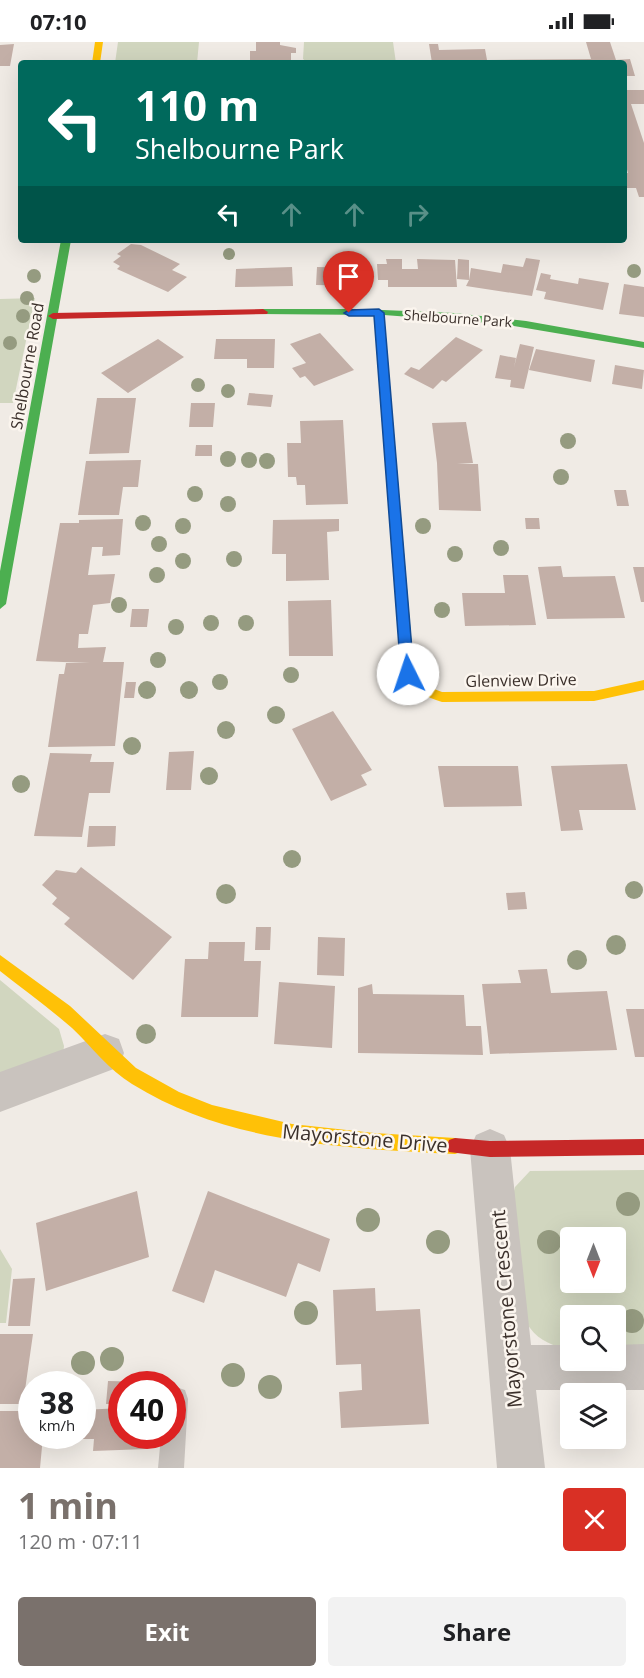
<!DOCTYPE html>
<html lang="en">
<head>
<meta charset="utf-8">
<style>
  body { margin:0; font-family:"Open Sans",sans-serif; background:#f2f2f2; color:#202124; height:100vh; display:flex; flex-direction:column; font-size:22px; white-space:nowrap }
  * { box-sizing:border-box; margin:0 }
  p { font-size:20px; color:#757577 }
  .icon { flex:none; width:33px; height:33px; fill:none; stroke:currentColor; stroke-width:2; stroke-linecap:round; stroke-linejoin:round }
  .map { position:relative; height:1426px; overflow:hidden }
  .drawer { display:flex; flex-direction:column; background:#fff; flex:1 }
  .drawer>* { flex:none }
  .banner { position:absolute; left:18px; top:18px; width:609px; height:183px; border-radius:6px; box-shadow:0 6px 24px #0002; background:#00695c; color:#fff; overflow:hidden }
  .needle { width:39px; rotate:180deg }
  .tools { position:absolute; left:560px; top:1185px; display:grid; gap:12px }
  .tools a { display:grid; place-items:center; width:66px; height:66px; border-radius:6px; background:#fff; box-shadow:0 6px 24px #0002; font-size:30px }
  .speed { position:absolute; left:18px; top:1329px; display:flex; gap:12px; font-size:30px; font-weight:700; text-align:center }
  .speed>* { display:grid; place-content:center; width:78px; height:78px; border-radius:50%; background:#fff; box-shadow:0 6px 24px #0002; line-height:1 }
  .speed small { font-size:15px; font-weight:400 }
  .speed .limit { border:9px solid #d22; background:#fff; color:#111 }
  .pin { position:absolute; display:grid; place-items:center; width:51px; height:51px; color:#fff; margin:-62px -26px; border-radius:50% 50% 50% 0; rotate:-45deg; box-shadow:0 0 6px #0007 }
  .pin .icon { rotate:45deg }
  .me { position:absolute; width:66px; margin:-33px; rotate:356deg; stroke-linejoin:round; filter:drop-shadow(0 0 4px #0008) }
  .turn { display:flex; align-items:center; gap:21px; height:126px; padding:0 18px; font-size:27px }
  .turn .icon { width:78px; height:78px; stroke-width:2.5 }
  .turn b { display:block; font-size:42px; line-height:51px }
  .lanes { display:flex; align-items:center; height:57px; padding:0 18px; background:#0003; justify-content:center; gap:30px; direction:ltr }
  .lanes .off { opacity:.35 }
  .round { display:grid; place-items:center; flex:none; width:63px; height:63px; border-radius:6px; background:#f2f2f2 }
  .head { display:flex; align-items:center; justify-content:space-between; height:102px; padding:0 18px }
  h1 { font-size:36px; font-weight:700; line-height:45px; color:#7a716c }
  .button { display:flex; gap:12px; margin-top:auto; padding:12px 18px }
  .button a { flex:1; height:69px; border-radius:6px; background:#7a716c; color:#fff; font-size:24px; font-weight:700; line-height:69px; text-align:center }
  .button a+a { background:#f2f2f2; color:#202124 }
  .status { display:flex; justify-content:space-between; align-items:center; height:42px; padding:0 30px; background:#fff; direction:ltr }
  .status svg { height:16px; fill:currentColor }
  .map>svg:first-child { display:block }
  .green { fill:#d1d6bf; fill-rule:evenodd }
  .building { fill:#c3afa7 }
  .lines { fill:none; stroke-linecap:round; stroke-linejoin:round }
  .lane { fill:#c9c3be; fill-rule:evenodd }
  .street { fill:#c9c3be; fill-rule:evenodd }
  .fast { fill:#4caf50; fill-rule:evenodd }
  .slow { fill:#ffc107; fill-rule:evenodd }
  .jam { fill:#c62828; fill-rule:evenodd }
  .tree { fill:#959b80 }
  .route { fill:#1a73e8; stroke:#114b97; stroke-width:1.5 }
  .labels { text-anchor:middle; dominant-baseline:central; stroke-width:5; stroke-linejoin:round; paint-order:stroke }
  .far-street-label { font-size:14px; fill:#3b302b; stroke:#fbf5ee }
  .street-label { font-size:16px; fill:#3b302b; stroke:#fbf5ee }
  .near-street-label { font-size:20px; fill:#3b302b; stroke:#fbf5ee }
</style>
</head>
<body>
<div class="status"><b>07:10</b><svg viewBox="0 0 49 12"><path d="M0 12V9h3v3zM5 12V6h3v6zM10 12V3h3v9zM15 12V0h3v12zM26 1h20v11H26zM47 4h2v5h-2z"/></svg></div>
<div class="map">
<svg width="644" height="1426" viewBox="0 0 644 1426">
  <rect width="100%" height="100%" fill="#f0ebe5"/>
  <path class="green" d="M118,0H199L197,21H115Z
    M304,0H393L396,21H308L303,17Z
    M35,256L13,361H0V257Z
    M0,938L59,987L64,1004L63,1013L0,1035Z
    M644,1128V1308H615V1274H570V1309C555,1304 539,1299 530,1286C514,1264 514,1191 511,1161L515,1145L530,1129ZM570,1196H615V1240H570Z
    M0,1207L12,1227L6,1281H0Z"/>
  <path class="building" d="M256,0H280V3L296,6V11H291V18H286V21H250V9H256Z
    M586,0H610L616,18L630,17L635,34H624V21H432L429,2H438L439,8L485,7L487,18L591,17Z
    M14,2L10,24H0V3Z
    M624,43L626,48H644V62H631L644,101V155H639L636,146H624V131H628L624,117Z
    M131,202L141,203L180,222L172,228L187,235L168,250L117,227L120,224L113,220L121,214L117,212Z
    M526,216L540,218L532,254L466,244L469,238L457,237L458,217L469,218V238L471,226L501,231L503,222L523,225Z
    M386,217H402V227H418L417,217L455,218L457,245H388V238H378L377,222H387Z
    M292,225L293,244L235,245L236,227Z
    M317,225L369,226L368,244L316,243Z
    M541,231L551,233L550,237L578,242L579,236L609,241L603,268L544,257L546,250L536,248Z
    M624,242L644,245V275L619,272Z
    M320,291L354,328L314,344L305,334L300,336L292,326L306,321L290,302Z
    M456,295L483,308L446,340L442,338L433,347L404,332L411,325L419,328Z
    M158,297L184,315L128,351L101,331Z
    M216,297H275L274,326H247V317H214Z
    M520,302L534,305L524,347L510,345L511,338L495,336L500,313L516,316L514,325Z
    M536,307L595,318L591,340L529,328Z
    M615,323L644,328L642,347L612,342Z
    M249,351L273,353L271,365L247,363Z
    M97,356H136L129,411L89,412Z
    M191,361H215L213,385H189Z
    M343,378L348,462L306,463L305,443H297L296,435H288L287,401H301L300,379Z
    M466,380L473,421L457,422H478L481,469L439,468L437,421L432,381Z
    M196,403H212V414H195Z
    M141,418L138,445H123L119,473H78L86,419Z
    M614,448H626L629,464H617Z
    M525,476H539L540,487H526Z
    M123,477L120,513L102,514L103,505H92L88,533L115,532L110,561L93,563L88,592H79L78,606L106,605L103,620H124L115,704L48,705L59,632H64L66,621H90L36,619L60,481H79V478Z
    M339,477V489L327,490L329,538L286,539V512H272L273,478Z
    M561,524L563,535L615,534L625,576L547,577L538,525Z
    M633,525H644V560H641Z
    M503,533H528L536,583L465,584L462,551H505Z
    M331,558L333,614H289L288,559Z
    M132,567H149L147,585H130Z
    M126,640H136L134,656H124Z
    M333,669L372,728L361,733L367,743L331,759L292,687Z
    M194,709L191,748H166L169,710Z
    M50,711L92,712L90,720H114L110,751H89L82,795L34,794Z
    M627,722L636,768H579L583,788L561,789L551,724Z
    M438,724H518L522,764L444,765Z
    M89,784H116L115,804L87,805Z
    M81,825L172,895L133,938L64,882L70,876L52,862L57,856L42,843L56,828L76,831Z
    M525,850L527,867L508,868L506,851Z
    M256,885H271L270,908H255Z
    M318,895L345,896L344,934L317,933Z
    M209,900H245L244,919H261L258,975H181L185,917H208Z
    M547,927L551,951L607,949L617,1008L490,1012L482,942L521,941L518,928Z
    M279,940L335,944L332,1006L274,1002Z
    M372,942L373,952L464,953L466,984H481L483,1013L358,1011V946Z
    M626,967H644V1015H635Z
    M137,1149L149,1215L46,1249L36,1181Z
    M208,1149L330,1197L320,1230L298,1221L286,1255L215,1228L204,1261L172,1249Z
    M35,1236L30,1284H8L13,1237Z
    M375,1246L376,1269L420,1267L429,1382L341,1386L339,1350L362,1348L361,1322L336,1323L333,1248Z
    M0,1292H33L23,1362H0Z
    M108,1339L150,1340V1342H122V1362H106Z
    M122,1366V1394H147L146,1407L93,1409L94,1397H77V1394H82V1368Z
    M0,1369H26L25,1379H32V1394H43L40,1426H0Z
    M49,1394H70L69,1403L48,1404Z"/>
  <g class="lines">
    <path class="lane" d="M176,1345L185,1348L188,1357L184,1426H158L161,1394H172V1346Z"/>
    <path class="street" d="M105,992L119,997L124,1011L119,1025L0,1070V1030Z
      M490,1087L504,1093L510,1107L531,1303H570V1318H615V1303L644,1302V1348H536L545,1426H497L470,1107L476,1093Z"/>
    <path class="fast" d="M61,198H71L6,562L0,567V529Z
      M263,267H359L454,271L526,279L644,300V306L502,282L384,273L412,605L406,610L400,605L374,273L259,272L258,270Z"/>
    <path class="slow" d="M95,0H103L100,21H92Z
      M406,600L412,605C414,631 416,641 442,650L594,649L644,638V648L594,659L442,660C409,649 402,640 400,605Z
      M0,913L70,964L136,1026L179,1050L212,1063L292,1082L374,1091L455,1096L461,1098L463,1104L461,1110L455,1112C345,1106 229,1102 132,1042C109,1028 92,1005 72,986C49,966 24,948 0,929Z"/>
    <path class="jam" d="M263,267L268,270L267,272L53,277L48,274L53,271Z
      M455,1096L490,1099L644,1097V1113L490,1115L449,1110L447,1104L449,1098Z"/>
  </g>
  <g class="tree">
    <circle cx="229" cy="212" r="6"/>
    <circle cx="634" cy="229" r="7"/>
    <circle cx="34" cy="234" r="7"/>
    <circle cx="27" cy="256" r="7"/>
    <circle cx="23" cy="274" r="7"/>
    <circle cx="10" cy="301" r="7"/>
    <circle cx="198" cy="343" r="7"/>
    <circle cx="228" cy="349" r="7"/>
    <circle cx="568" cy="399" r="8"/>
    <circle cx="228" cy="417" r="8"/>
    <circle cx="249" cy="418" r="8"/>
    <circle cx="267" cy="419" r="8"/>
    <circle cx="561" cy="435" r="8"/>
    <circle cx="195" cy="452" r="8"/>
    <circle cx="228" cy="462" r="8"/>
    <circle cx="143" cy="481" r="8"/>
    <circle cx="183" cy="484" r="8"/>
    <circle cx="423" cy="484" r="8"/>
    <circle cx="159" cy="502" r="8"/>
    <circle cx="501" cy="506" r="8"/>
    <circle cx="455" cy="512" r="8"/>
    <circle cx="234" cy="517" r="8"/>
    <circle cx="183" cy="519" r="8"/>
    <circle cx="157" cy="533" r="8"/>
    <circle cx="119" cy="563" r="8"/>
    <circle cx="442" cy="568" r="8"/>
    <circle cx="211" cy="581" r="8"/>
    <circle cx="246" cy="581" r="8"/>
    <circle cx="176" cy="585" r="8"/>
    <circle cx="158" cy="618" r="8"/>
    <circle cx="291" cy="633" r="8"/>
    <circle cx="220" cy="640" r="8"/>
    <circle cx="147" cy="648" r="9"/>
    <circle cx="189" cy="648" r="9"/>
    <circle cx="276" cy="673" r="9"/>
    <circle cx="226" cy="688" r="9"/>
    <circle cx="132" cy="704" r="9"/>
    <circle cx="209" cy="734" r="9"/>
    <circle cx="21" cy="742" r="9"/>
    <circle cx="292" cy="817" r="9"/>
    <circle cx="634" cy="848" r="9"/>
    <circle cx="226" cy="852" r="10"/>
    <circle cx="616" cy="903" r="10"/>
    <circle cx="577" cy="918" r="10"/>
    <circle cx="146" cy="992" r="10"/>
    <circle cx="628" cy="1162" r="12"/>
    <circle cx="368" cy="1178" r="12"/>
    <circle cx="438" cy="1200" r="12"/>
    <circle cx="549" cy="1200" r="12"/>
    <circle cx="306" cy="1271" r="12"/>
    <circle cx="632" cy="1279" r="12"/>
    <circle cx="112" cy="1317" r="12"/>
    <circle cx="83" cy="1321" r="12"/>
    <circle cx="233" cy="1333" r="12"/>
    <circle cx="270" cy="1345" r="12"/>
  </g>
  <path class="route" d="M379,267L384,271L414,632L408,637L401,632L374,274H349L344,271L349,268Z"/>
  <g class="labels">
    <g class="far-street-label">
      <text transform="translate(458 276) rotate(4)">Shelbourne Park</text>
    </g>
    <g class="street-label">
      <text transform="translate(27 324) rotate(-80)">Shelbourne Road</text>
      <text transform="translate(521 638) rotate(-1)">Glenview Drive</text>
    </g>
    <g class="near-street-label">
      <text transform="translate(365 1096) rotate(5)">Mayorstone Drive</text>
      <text transform="translate(506 1267) rotate(-95)">Mayorstone Crescent</text>
    </g>
  </g>
</svg>
<div class="tools">
<a><svg class="needle" viewBox="-14 -14 28 28"><path d="M0-13l5 13h-10z" fill="#e53935"/><path d="M0 13l5-13h-10z" fill="#757577"/></svg></a>
<a><svg class="icon" aria-label="search" viewBox="0 0 24 24"><circle cx="10" cy="10" r="6"/><path d="M15 15l6 6"/></svg></a>
<a><svg class="icon" aria-label="layers" viewBox="0 0 24 24"><path d="M12 4l9 5-9 5-9-5zM3 14l9 5 9-5"/></svg></a>
</div>
<div class="speed"><div>38<small>km/h</small></div><div class="limit">40</div></div>
<div class="pin" style="left:349px;top:271px;background:#d93025"><svg class="icon" aria-label="arrive" viewBox="0 0 24 24"><path d="M6 21V4h12l-3 4 3 4H6"/></svg></div>
<svg class="me" style="left:408px;top:632px" viewBox="-20 -20 40 40"><circle r="19" fill="#fff"/><path d="M0-13L10 11 0 6-10 11z" fill="#1a73e8"/></svg>
<div class="banner">
<div class="turn"><svg class="icon" aria-label="left" viewBox="0 0 24 24"><path d="M17 20v-9H6M10 6l-5 5 5 5"/></svg><div><b>110 m</b>Shelbourne Park</div></div>
<div class="lanes"><svg class="icon" aria-label="left" viewBox="0 0 24 24"><path d="M17 20v-9H6M10 6l-5 5 5 5"/></svg><svg class="icon off" aria-label="ahead" viewBox="0 0 24 24"><path d="M12 20V5M6 11l6-6 6 6"/></svg><svg class="icon off" aria-label="ahead" viewBox="0 0 24 24"><path d="M12 20V5M6 11l6-6 6 6"/></svg><svg class="icon off" aria-label="right" viewBox="0 0 24 24"><path d="M7 20v-9h11M14 6l5 5-5 5"/></svg></div>
</div>
</div>
<section class="drawer">
<div class="head"><div><h1>1 min</h1><p>120 m · 07:11</p></div><a class="round" style="background:#d93025;color:#fff"><svg class="icon" aria-label="close" viewBox="0 0 24 24"><path d="M6 6l12 12M18 6L6 18"/></svg></a></div>
<div class="button"><a>Exit</a><a>Share</a></div>
</section>
</body>
</html>
